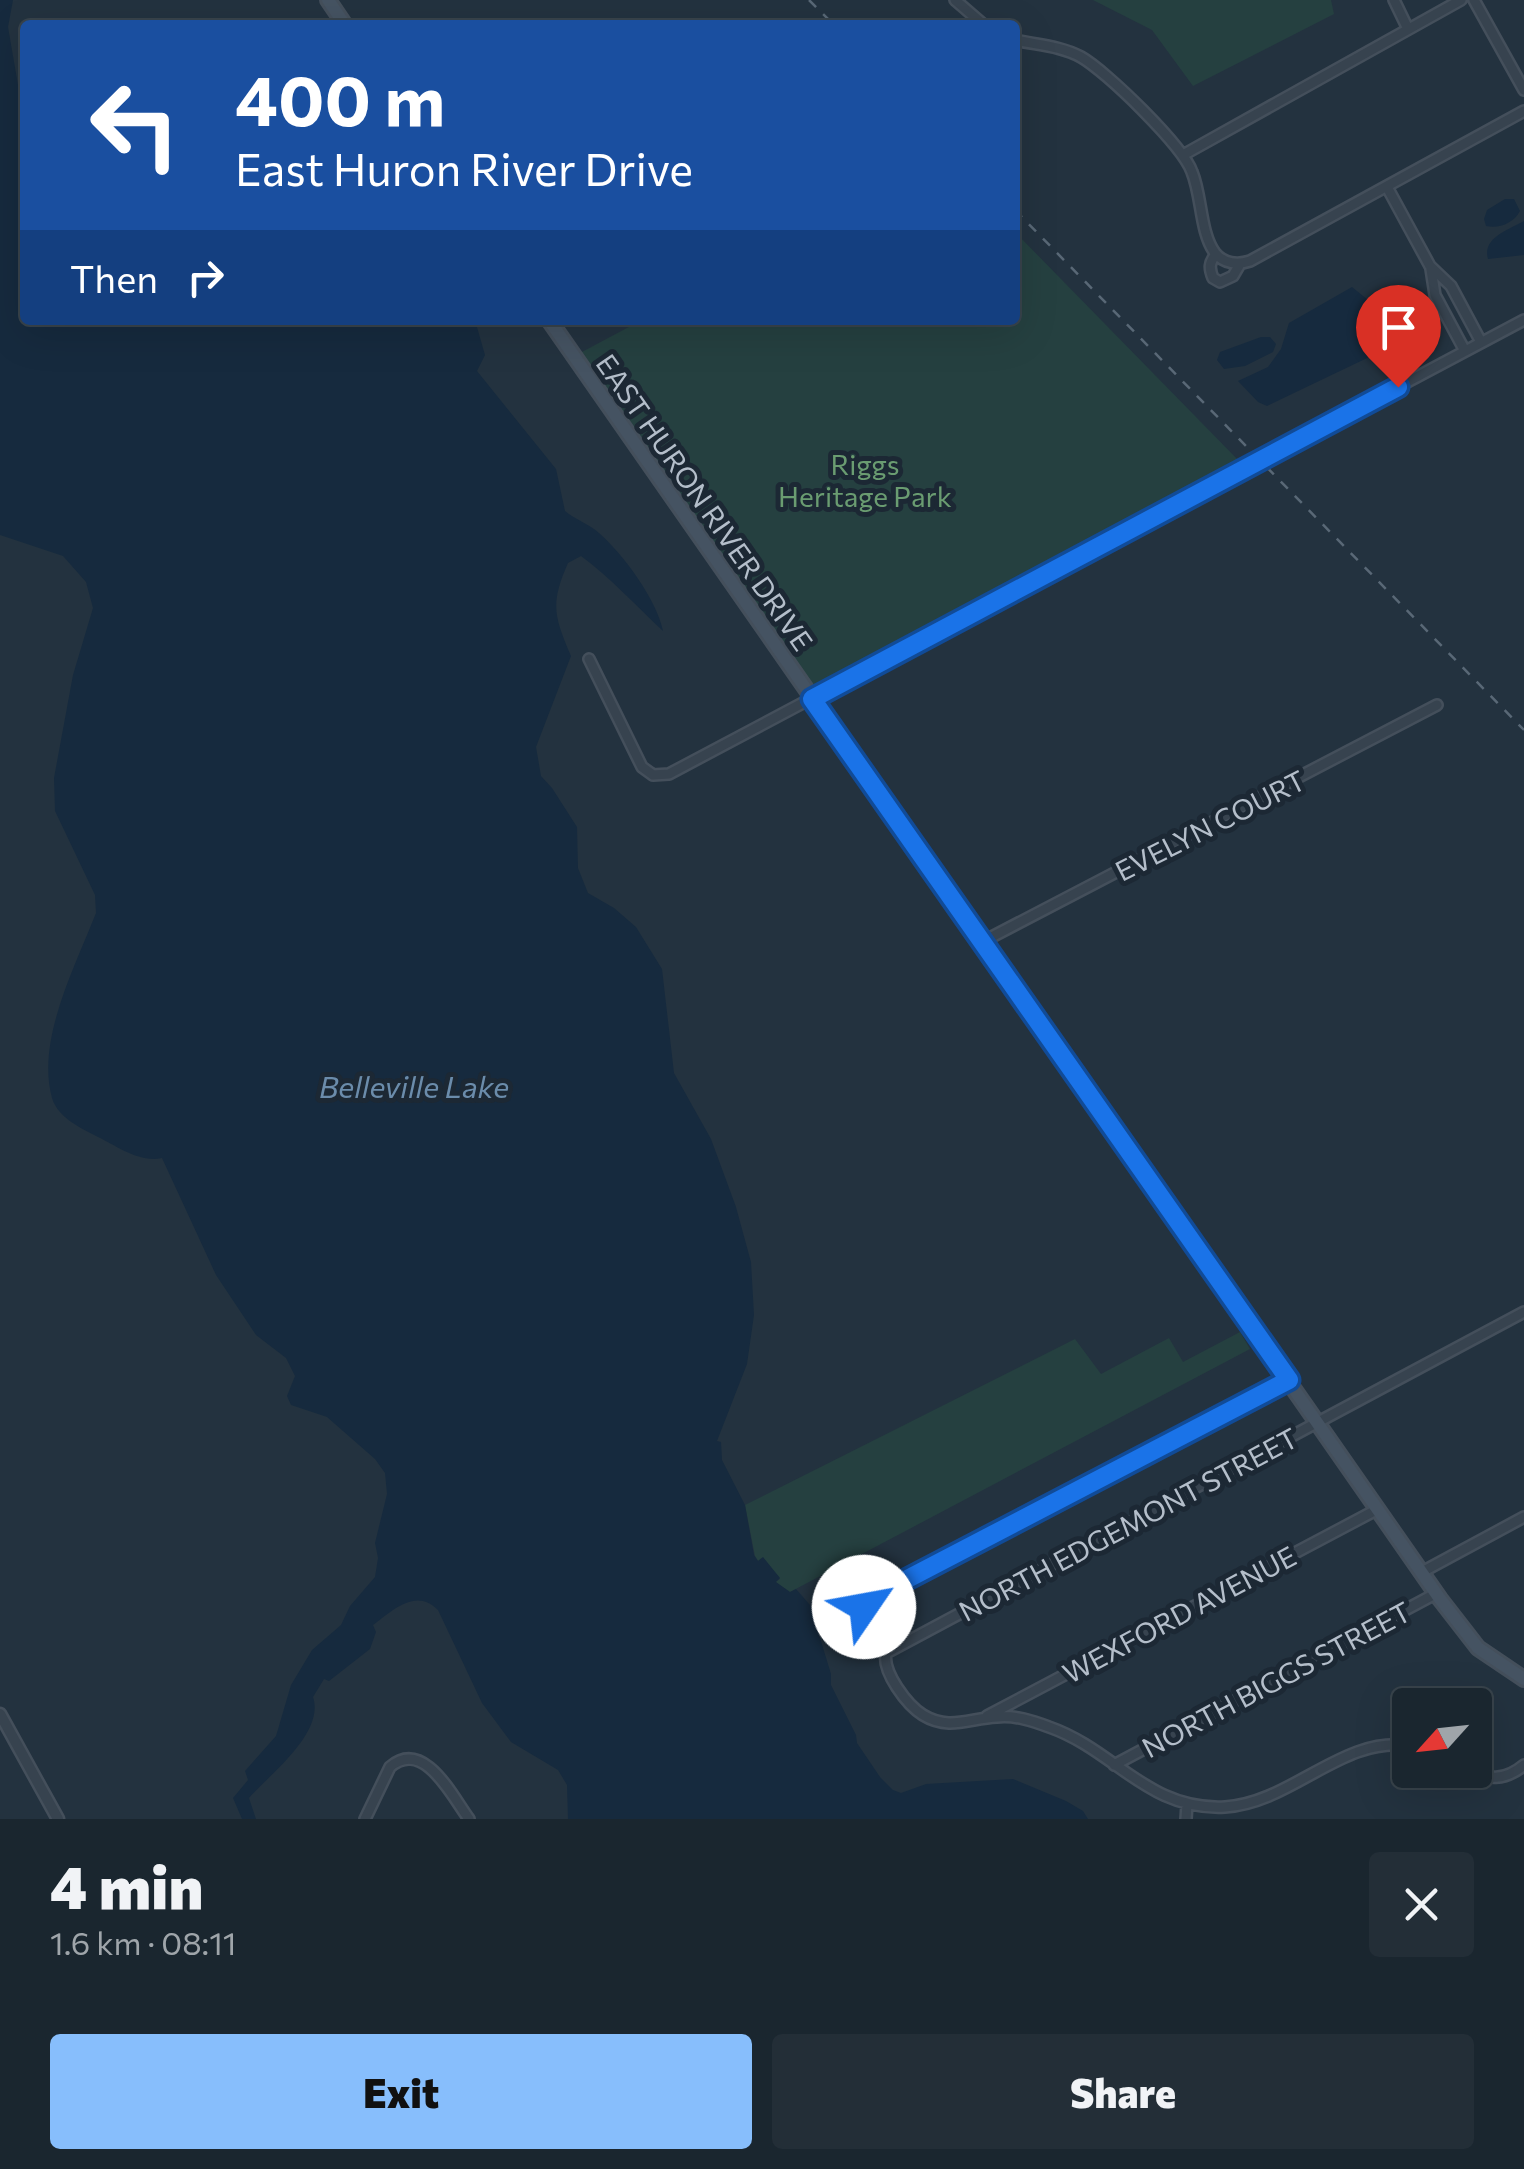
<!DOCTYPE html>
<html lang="en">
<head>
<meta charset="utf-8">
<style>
  body { margin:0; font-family:Commissioner,sans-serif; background:#232e37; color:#f1f3f6; height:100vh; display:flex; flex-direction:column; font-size:38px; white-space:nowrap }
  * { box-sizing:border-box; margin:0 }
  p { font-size:32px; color:#9fa5aa }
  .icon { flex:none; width:55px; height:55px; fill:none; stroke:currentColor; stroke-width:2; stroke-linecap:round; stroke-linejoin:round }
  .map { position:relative; height:1819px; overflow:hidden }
  .drawer { display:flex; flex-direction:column; background:#1a262f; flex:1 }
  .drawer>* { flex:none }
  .hud { position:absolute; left:20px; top:20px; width:1000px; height:305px; border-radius:10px; box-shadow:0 10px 40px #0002,0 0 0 2px #38434b; background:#1a4fa0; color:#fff; overflow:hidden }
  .needle { width:65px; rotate:243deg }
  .controls { position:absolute; left:1392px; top:1688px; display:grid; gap:20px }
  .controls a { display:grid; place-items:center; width:100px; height:100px; border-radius:10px; background:#1a262f; box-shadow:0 10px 40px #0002,0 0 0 2px #38434b; font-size:50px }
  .pin { position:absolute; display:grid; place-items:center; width:85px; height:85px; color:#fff; margin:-102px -42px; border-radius:50% 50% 50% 0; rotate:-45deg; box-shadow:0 0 10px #0007 }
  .pin .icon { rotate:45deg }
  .me { position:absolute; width:110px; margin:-55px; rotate:57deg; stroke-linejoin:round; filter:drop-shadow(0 0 8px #0008) }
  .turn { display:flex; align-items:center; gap:35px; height:210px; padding:0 50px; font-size:45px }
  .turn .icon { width:130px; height:130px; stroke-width:2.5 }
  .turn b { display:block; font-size:70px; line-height:85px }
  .then { display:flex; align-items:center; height:95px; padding:0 50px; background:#0003; gap:20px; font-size:38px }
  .round { display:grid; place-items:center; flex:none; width:105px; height:105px; border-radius:10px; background:#232e37 }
  .headline { display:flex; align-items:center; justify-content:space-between; height:170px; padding:0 50px }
  h1 { font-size:60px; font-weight:800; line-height:75px }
  .cta { display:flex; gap:20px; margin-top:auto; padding:20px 50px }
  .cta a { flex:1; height:115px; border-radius:10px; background:#87befc; color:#111; font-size:40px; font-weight:800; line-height:115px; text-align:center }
  .cta a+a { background:#232e37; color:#f1f3f6 }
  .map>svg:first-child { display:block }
  .green { fill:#254040 }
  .water { fill:#162a3e }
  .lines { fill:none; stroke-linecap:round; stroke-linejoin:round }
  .minor-casing { stroke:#444f5b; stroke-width:14 }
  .tertiary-casing { stroke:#444f5b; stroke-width:15 }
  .secondary-casing { stroke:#444f5b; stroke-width:18 }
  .minor { stroke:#37434f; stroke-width:9 }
  .tertiary { stroke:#37434f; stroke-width:10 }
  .secondary { stroke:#455362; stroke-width:12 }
  .rail { stroke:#596876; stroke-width:2.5; stroke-dasharray:10 10; stroke-linecap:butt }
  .route-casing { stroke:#114b97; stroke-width:25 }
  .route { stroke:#1a73e8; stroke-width:18 }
  .labels { text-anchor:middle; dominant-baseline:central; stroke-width:10; stroke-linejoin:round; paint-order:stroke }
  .park-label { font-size:28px; fill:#6a9c71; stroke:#1c2834 }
  .street-label { font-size:28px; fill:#b4beca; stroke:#1c2834 }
  .water-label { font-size:30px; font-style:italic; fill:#6b8cab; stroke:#1c2834 }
</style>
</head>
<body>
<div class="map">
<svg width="1524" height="1819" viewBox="0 0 1524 1819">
  <rect width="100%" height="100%" fill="#23323f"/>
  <path class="green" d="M1093,0H1331L1334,14L1193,86L1152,30Z
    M1015,232L1241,463L815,689L580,353L642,320H1015Z
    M1240,1332L1250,1349L790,1592L775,1582L780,1579L762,1558L758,1561L755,1556L745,1505L1075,1339L1101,1374L1169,1338L1183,1362Z"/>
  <path class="water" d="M0,0H13L8,27L18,85L25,89V320H475L485,355L477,371L556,469L565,511C576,520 589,524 599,533C623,554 657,600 663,631C636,606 611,578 581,556L568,563C550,604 554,616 571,656L536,747L541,776L552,788L577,827L578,868L588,893L614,908L636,927L662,969L674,1073L711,1139L736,1207L751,1262L754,1315L747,1364L717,1441L721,1442L722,1460L745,1505L754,1555L758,1561L763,1557L780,1578L776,1582L790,1592L796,1589L810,1605L831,1674V1685L856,1735L857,1743L880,1777L893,1790L901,1793L926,1784L1013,1779L1066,1801L1083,1811L1088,1819H568L567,1785L558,1770L511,1742L482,1703L438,1610C416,1587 392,1611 373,1625L376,1632L370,1649L329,1681L324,1679L313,1697C325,1733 270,1774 249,1798L256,1819H242L233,1798L248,1780L245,1771L276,1736L291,1685L312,1650L341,1625L350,1606L375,1577L378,1558L375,1543L387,1494L385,1473L375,1459L327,1417L291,1405L287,1396L295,1376L286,1358L256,1335L216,1275L162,1158C139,1163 117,1146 98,1137C81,1128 58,1118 52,1098C36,1040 75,967 96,913L95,895L55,811L54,778L73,675L93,608L86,582L63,556L0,535Z
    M1505,199H1514L1520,211C1514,223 1499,229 1486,226L1484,219L1487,210Z
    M1524,221V255L1488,259C1482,238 1508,230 1524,221Z
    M1352,287L1368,300L1404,319L1406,330L1400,340L1386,349L1267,406L1258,402L1238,381L1268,367L1281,349L1289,323Z
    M1261,337H1270L1276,344L1273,352L1245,366L1224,369L1217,360L1220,352Z"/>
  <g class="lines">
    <g class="minor-casing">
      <path id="minor" d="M955,0L984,25
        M1394,0L1408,29
        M1474,0L1524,90
        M1015,40C1037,45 1061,46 1081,57C1106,71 1183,146 1192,172C1202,196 1200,233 1215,253C1224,264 1238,265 1250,261L1524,111
        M1183,155L1461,0
        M1387,187L1430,266L1451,286L1481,342
        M1216,254C1209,263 1209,268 1213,278L1220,282L1233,276L1240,264
        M1431,269L1435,295L1465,351
        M589,659L642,767L653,775L669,774L1524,320
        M982,942L1437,705
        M1289,1380L869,1599L865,1611L886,1653C882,1672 907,1705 923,1715C949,1731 970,1718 997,1717C1015,1715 1033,1721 1049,1727C1115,1750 1148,1811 1225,1807C1292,1803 1343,1735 1410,1746
        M1422,1572L1524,1517
        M886,1653L1524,1312
        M987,1716L1378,1509
        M1114,1765L1437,1593
        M1466,1770C1488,1780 1505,1781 1524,1765
        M365,1819L390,1767C424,1738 452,1796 469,1819
        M1186,1819L1187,1804"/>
    </g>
    <g class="tertiary-casing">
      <path id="tertiary" d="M0,1714L58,1819"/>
    </g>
    <g class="secondary-casing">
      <path id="secondary" d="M328,0L345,25
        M549,320L1440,1599L1478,1648L1524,1679"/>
    </g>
    <use href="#minor" class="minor"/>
    <use href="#tertiary" class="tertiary"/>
    <use href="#secondary" class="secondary"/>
    <path class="rail" d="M809,0L834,25
      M1015,210L1524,730"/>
  </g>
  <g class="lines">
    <g class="route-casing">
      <path id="route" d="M864,1607L869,1599L1289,1380L812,699L1398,387"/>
    </g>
    <use href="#route" class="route"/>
  </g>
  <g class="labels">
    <g class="park-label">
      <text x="865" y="464">Riggs<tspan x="865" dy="32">Heritage Park</tspan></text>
    </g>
    <g class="street-label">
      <text transform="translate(705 502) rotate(55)">EAST HURON RIVER DRIVE</text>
      <text transform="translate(1210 825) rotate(-27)">EVELYN COURT</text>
      <text transform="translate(1128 1524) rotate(-28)">NORTH EDGEMONT STREET</text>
      <text transform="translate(1179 1614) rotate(-28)">WEXFORD AVENUE</text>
      <text transform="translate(1276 1679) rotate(-28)">NORTH BIGGS STREET</text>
    </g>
    <g class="water-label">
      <text x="414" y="1085">Belleville Lake</text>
    </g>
  </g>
</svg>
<div class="controls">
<a><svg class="needle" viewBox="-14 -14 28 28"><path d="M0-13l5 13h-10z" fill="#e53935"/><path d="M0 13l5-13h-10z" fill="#9fa5aa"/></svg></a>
</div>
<div class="pin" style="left:1398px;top:387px;background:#d93025"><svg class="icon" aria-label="arrive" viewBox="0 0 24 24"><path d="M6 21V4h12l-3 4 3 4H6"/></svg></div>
<svg class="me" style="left:864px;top:1607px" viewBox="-20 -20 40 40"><circle r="19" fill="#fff"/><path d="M0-13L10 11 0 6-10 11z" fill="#1a73e8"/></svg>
<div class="hud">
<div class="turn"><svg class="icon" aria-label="left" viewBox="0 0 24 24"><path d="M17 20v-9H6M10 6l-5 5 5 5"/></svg><div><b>400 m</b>East Huron River Drive</div></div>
<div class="then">Then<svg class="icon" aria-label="right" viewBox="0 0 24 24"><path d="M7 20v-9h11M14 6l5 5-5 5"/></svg></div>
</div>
</div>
<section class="drawer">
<div class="headline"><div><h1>4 min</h1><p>1.6 km · 08:11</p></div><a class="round"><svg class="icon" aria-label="close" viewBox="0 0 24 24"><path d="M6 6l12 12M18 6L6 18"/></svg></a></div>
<div class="cta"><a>Exit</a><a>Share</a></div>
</section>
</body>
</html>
